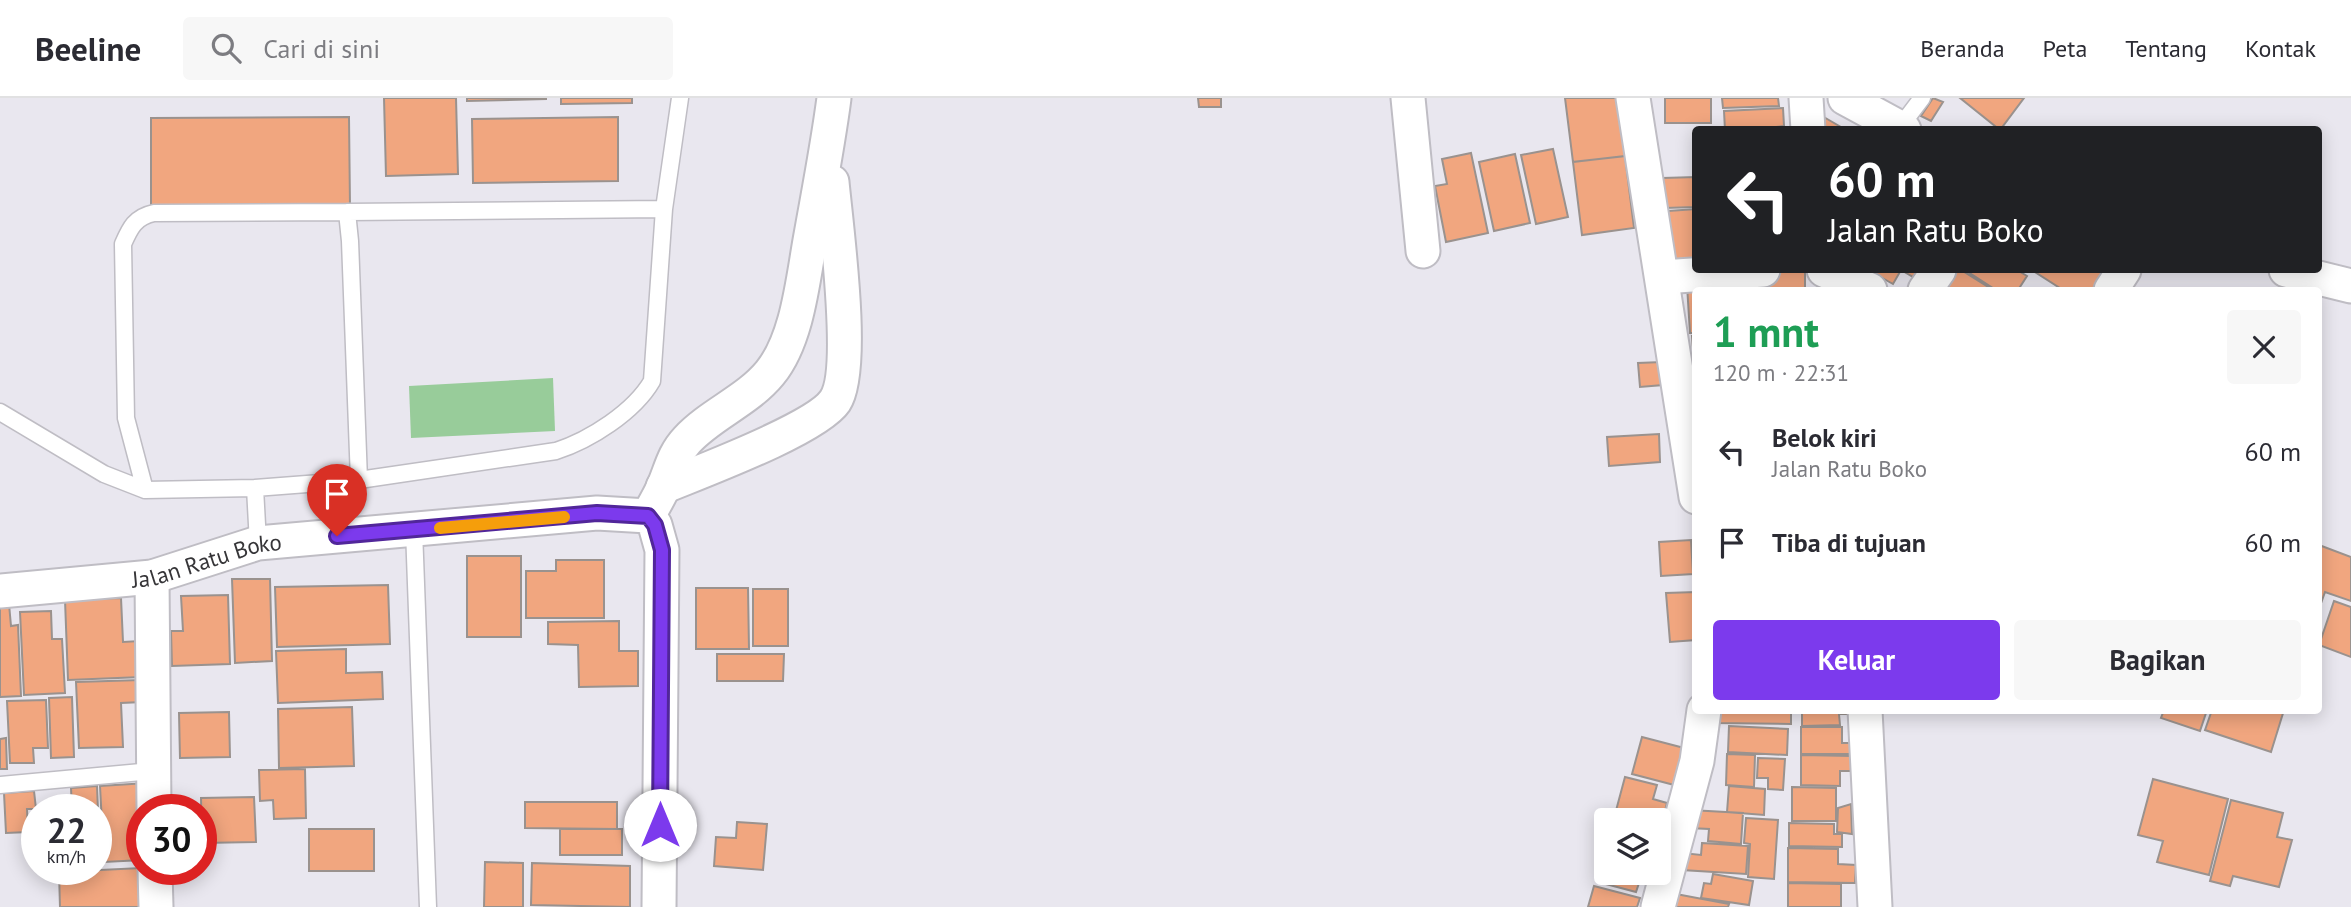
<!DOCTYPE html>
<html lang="id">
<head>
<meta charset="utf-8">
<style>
  body { margin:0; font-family:"PT Sans",sans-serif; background:#f7f7f7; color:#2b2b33; height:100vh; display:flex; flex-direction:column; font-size:26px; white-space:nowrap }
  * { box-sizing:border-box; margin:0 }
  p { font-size:23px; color:#7c7c81 }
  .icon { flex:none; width:38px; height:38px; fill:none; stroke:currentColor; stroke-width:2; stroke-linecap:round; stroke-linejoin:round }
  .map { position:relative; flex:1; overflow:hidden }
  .side { position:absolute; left:1692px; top:189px; width:630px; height:427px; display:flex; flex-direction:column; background:#fff; border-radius:7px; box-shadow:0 4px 18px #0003 }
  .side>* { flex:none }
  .hud { position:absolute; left:1692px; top:28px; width:630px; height:147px; border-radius:7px; box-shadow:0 4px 18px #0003; background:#202124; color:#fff; overflow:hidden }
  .controls { position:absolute; left:1594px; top:710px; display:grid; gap:14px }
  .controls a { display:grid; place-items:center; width:77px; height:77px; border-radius:7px; background:#fff; box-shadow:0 4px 18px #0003; font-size:35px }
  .speed { position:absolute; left:21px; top:696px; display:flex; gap:14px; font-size:35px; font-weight:700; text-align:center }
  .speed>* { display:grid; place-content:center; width:91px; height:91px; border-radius:50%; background:#fff; box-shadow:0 4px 18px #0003; line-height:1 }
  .speed small { font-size:18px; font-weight:400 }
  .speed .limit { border:10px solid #d22; background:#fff; color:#111 }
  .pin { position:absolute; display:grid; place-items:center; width:60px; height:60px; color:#fff; margin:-72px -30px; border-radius:50% 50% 50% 0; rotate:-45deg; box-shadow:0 0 7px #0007 }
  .pin .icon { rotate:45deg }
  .me { position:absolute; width:77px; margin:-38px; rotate:0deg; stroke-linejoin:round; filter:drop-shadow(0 0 5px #0008) }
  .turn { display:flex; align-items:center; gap:24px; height:147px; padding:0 21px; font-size:32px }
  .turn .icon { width:91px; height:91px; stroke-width:2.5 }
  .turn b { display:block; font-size:49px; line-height:60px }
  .round { display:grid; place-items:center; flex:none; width:74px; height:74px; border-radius:7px; background:#f7f7f7 }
  .summary { display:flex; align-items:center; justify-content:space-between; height:119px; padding:0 21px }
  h1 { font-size:42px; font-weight:700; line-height:52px; color:#1e9e55 }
  .action { display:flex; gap:14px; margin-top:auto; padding:14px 21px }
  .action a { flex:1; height:80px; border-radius:7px; background:#7c3aed; color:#fff; font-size:28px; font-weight:700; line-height:80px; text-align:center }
  .action a+a { background:#f7f7f7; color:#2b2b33 }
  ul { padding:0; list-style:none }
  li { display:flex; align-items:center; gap:21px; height:91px; padding:0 21px }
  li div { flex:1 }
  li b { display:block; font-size:26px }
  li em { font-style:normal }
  header { display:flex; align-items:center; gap:42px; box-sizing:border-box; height:98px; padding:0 35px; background:#fff; border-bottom:2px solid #e1e1e2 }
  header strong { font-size:33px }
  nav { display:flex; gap:38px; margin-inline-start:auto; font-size:24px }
  .search { width:490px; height:63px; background:#f7f7f7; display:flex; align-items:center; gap:18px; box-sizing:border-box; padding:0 24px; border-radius:7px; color:#7c7c81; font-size:26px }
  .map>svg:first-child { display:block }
  .green { fill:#98cc9a }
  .building { fill:#f1a67f; stroke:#9a928e; stroke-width:2 }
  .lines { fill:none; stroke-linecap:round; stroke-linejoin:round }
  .service-casing { stroke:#bfbdc4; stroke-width:19 }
  .minor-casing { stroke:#bfbdc4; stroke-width:37 }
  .service { stroke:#fff; stroke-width:16 }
  .minor { stroke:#fff; stroke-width:33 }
  .route-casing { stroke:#51269a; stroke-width:18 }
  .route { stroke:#7c3aed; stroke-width:12 }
  .slow { stroke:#f59e0b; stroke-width:12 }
  .labels { text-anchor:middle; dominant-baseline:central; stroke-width:6; stroke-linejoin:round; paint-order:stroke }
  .street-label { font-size:23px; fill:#363538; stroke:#f7f4fc }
</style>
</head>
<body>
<header>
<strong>Beeline</strong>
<div class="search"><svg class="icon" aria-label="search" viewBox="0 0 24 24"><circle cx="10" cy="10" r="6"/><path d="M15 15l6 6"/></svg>Cari di sini</div>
<nav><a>Beranda</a><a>Peta</a><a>Tentang</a><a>Kontak</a></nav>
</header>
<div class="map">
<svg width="2351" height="809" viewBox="0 0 2351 809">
  <rect width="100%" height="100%" fill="#e9e7ef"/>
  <path class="green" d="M553,280L555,333L411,340L409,288Z"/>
  <path class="building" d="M384,0H456L458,76L386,78Z
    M467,0H546V1L467,3Z
    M561,0H632V5L561,6Z
    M1198,0H1221V9H1199Z
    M1565,0H1618L1625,58L1573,64Z
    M1665,0H1711V25H1665Z
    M1722,0H1778L1779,8L1723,10Z
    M1933,0L1943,4L1931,23L1921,18Z
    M1960,0H2024L2000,32Z
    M1783,10L1784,28L1769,30V32H1725L1724,13Z
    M1822,18L1846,32H1814Z
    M349,19L350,109L151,110V20Z
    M618,19V83L473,85L472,21Z
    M1553,51L1568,119L1536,126L1521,57Z
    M1471,55L1488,135L1446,144L1435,88L1447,86L1442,61Z
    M1515,56L1530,125L1494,133L1479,64Z
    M1625,58L1634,130L1582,137L1573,64Z
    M1696,79V109L1665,110L1663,80Z
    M1696,111V162L1671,163L1668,113Z
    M1805,172V192H1758L1757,174Z
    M1868,172H1926L1920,183L1901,172L1893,186Z
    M1953,172H1961L1993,192H1939Z
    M1965,172H2017L2027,178L2018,192H1996Z
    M2037,172H2107L2094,192H2063L2035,174Z
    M1754,183L1755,192H1696V235H1690L1687,187Z
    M1692,238H1696V280H1695Z
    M1662,264L1663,287L1640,289L1638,265Z
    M1659,336L1660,364L1609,368L1607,339Z
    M1691,442L1693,476L1661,478L1659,444Z
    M2319,447L2351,459V503L2325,494L2319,511Z
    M467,458H521V539H467Z
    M556,462H604V520H526V473H556Z
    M232,481H270L272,563L235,565Z
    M388,487L390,546L277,549L275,489Z
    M696,490H748L749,551H696Z
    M753,491H788V548H753Z
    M1696,494V542L1670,544L1666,495Z
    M228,497L230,566L172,568L171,533H183L181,498Z
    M121,500L123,544L140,543L142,579L68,582L65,502Z
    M2334,503L2351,509V559L2319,547Z
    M0,506H9L11,528L18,527L21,598L0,599Z
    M51,513L52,541H62L65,595L24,597L20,514Z
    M619,523V553H638V588L579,589L578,547L548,546V524Z
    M346,551V575L382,574L383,601L278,605L276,553Z
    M717,556H784L783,583H717Z
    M141,582L142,604L121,605L123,649L79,650L76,584Z
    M72,599L74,659L51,660L49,600Z
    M46,602L48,650H33L34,665H10L7,603Z
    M352,609L354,668L279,670L278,611Z
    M1713,612H1791V626L1713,625Z
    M1802,612H1856V616H1839L1840,627L1802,628Z
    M2164,612H2207L2200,633L2161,620Z
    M2212,612H2284L2271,654L2205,632Z
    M229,614L230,659L180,660L179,615Z
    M1729,628L1788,631L1787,657L1728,654Z
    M1801,629H1842V645H1855V656H1801Z
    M1642,639L1688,651L1678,688L1632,676Z
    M6,640L7,671H0V641Z
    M1727,656L1755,657L1754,689L1726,687Z
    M1801,657L1852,658V673H1840V688L1801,687Z
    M1758,660L1785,661L1783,692L1768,691V680H1757Z
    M305,671L306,720L274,721L273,702L260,703L259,672Z
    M1625,679L1657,687L1653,701L1667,705L1660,733L1659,723H1623L1614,720Z
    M2153,681L2228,701L2209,777L2157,764L2163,743L2138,737Z
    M147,685L142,712V762L104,764L100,688Z
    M97,688L100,762H96V712H72L71,690Z
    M1729,688L1765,691L1764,717L1727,714Z
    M1792,689L1836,690V723H1792Z
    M34,693L36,711H27L28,734L6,735L4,695Z
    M254,699L256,744L202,745L201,700Z
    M2231,702L2283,715L2277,739L2292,742L2279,789L2233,778L2230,788L2210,783Z
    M525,704H617V731L525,730Z
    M1851,706L1852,736L1837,734L1838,710Z
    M1690,712L1743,715L1741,746L1708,743L1709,731L1689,730Z
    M1746,720L1778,722L1774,781L1748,779L1750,746L1744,745Z
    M737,724L767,726L763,772L714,768L716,739L736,740Z
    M1789,725L1834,726V736H1842V749L1789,748Z
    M309,731H374V773H309Z
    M560,731H622V757H560Z
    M1702,745L1748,748L1746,776L1682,772L1683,755L1701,757Z
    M1788,750L1838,751V766L1856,767L1855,785L1788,784Z
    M485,764L523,765V809H484Z
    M532,765L630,768V809L531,807Z
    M141,770L144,809H60L59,774Z
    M1606,770V775H1656L1655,781L1642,776L1636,794L1602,785Z
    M1713,776L1753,783L1749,807L1701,800L1704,785L1711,786Z
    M1788,785L1841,786V809H1788Z
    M1594,788L1640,800L1637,809H1588Z
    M1676,796L1729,806L1728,809H1674Z"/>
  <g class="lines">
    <g class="service-casing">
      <path id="service" d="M1900,29L1922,0
        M664,111L680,0
        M347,114L664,111L652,283C634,314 590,342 556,353L359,382
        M0,314L104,376L145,392L255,390L258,445
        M145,392L126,320L123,146C130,130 135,119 154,115L347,114L350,143L359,382L255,390
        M414,432L428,809
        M0,687L152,673"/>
    </g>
    <g class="minor-casing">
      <g id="minor">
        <path d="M1408,0L1423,153"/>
        <path d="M1633,0L1696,399"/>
        <path d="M1806,0L1808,32"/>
        <path d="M1845,0L1904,32"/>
        <path d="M1824,172L1870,192"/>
        <path d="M2286,172L2351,188"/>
        <path d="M1663,179L1763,172"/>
        <path d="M1925,192L1939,172"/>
        <path d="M2111,192L2124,172"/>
        <path d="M663,389C699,374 816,331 835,303C856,272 836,127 832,84"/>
        <path d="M648,418C653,409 659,399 663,390C671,372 673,357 687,342C711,316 747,303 770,275C798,241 803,180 811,137C819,92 828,46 834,0"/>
        <path d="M152,479L154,712"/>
        <path id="s1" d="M0,493L152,479L258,445L597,415L648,418L655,427L662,452L659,809"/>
        <path d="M1865,612L1875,809"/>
        <path d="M155,772L156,809"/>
        <path d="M1658,809L1697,663L1704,612"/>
      </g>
    </g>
    <use href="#service" class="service"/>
    <use href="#minor" class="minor"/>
  </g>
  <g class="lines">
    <g class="route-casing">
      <path id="route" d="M337,438L597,415L648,418L655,427L662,452L660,727"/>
    </g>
    <use href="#route" class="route"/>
    <path class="slow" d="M440,430L564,419"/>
  </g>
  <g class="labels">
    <g class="street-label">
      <text stroke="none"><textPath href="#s1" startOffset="210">Jalan Ratu Boko</textPath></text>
    </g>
  </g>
</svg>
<div class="controls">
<a><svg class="icon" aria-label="layers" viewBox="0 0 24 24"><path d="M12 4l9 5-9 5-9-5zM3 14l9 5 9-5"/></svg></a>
</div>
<div class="speed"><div>22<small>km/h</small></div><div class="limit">30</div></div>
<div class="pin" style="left:337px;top:438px;background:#d93025"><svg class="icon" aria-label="arrive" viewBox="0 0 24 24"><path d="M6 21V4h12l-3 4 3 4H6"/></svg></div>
<svg class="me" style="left:660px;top:727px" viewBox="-20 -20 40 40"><circle r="19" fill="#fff"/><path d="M0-13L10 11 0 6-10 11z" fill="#7c3aed"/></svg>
<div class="hud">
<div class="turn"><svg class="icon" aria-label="left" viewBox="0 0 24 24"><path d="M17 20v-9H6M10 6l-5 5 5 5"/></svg><div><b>60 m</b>Jalan Ratu Boko</div></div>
</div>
<section class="side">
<div class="summary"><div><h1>1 mnt</h1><p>120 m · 22:31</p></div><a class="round"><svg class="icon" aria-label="close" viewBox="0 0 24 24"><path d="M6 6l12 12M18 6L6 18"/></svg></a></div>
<ul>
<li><svg class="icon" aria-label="left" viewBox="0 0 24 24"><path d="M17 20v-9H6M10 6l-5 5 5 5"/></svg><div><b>Belok kiri</b><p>Jalan Ratu Boko</p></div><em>60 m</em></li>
<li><svg class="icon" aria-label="arrive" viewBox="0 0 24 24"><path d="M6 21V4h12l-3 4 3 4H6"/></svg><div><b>Tiba di tujuan</b></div><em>60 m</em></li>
</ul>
<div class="action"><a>Keluar</a><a>Bagikan</a></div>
</section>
</div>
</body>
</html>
